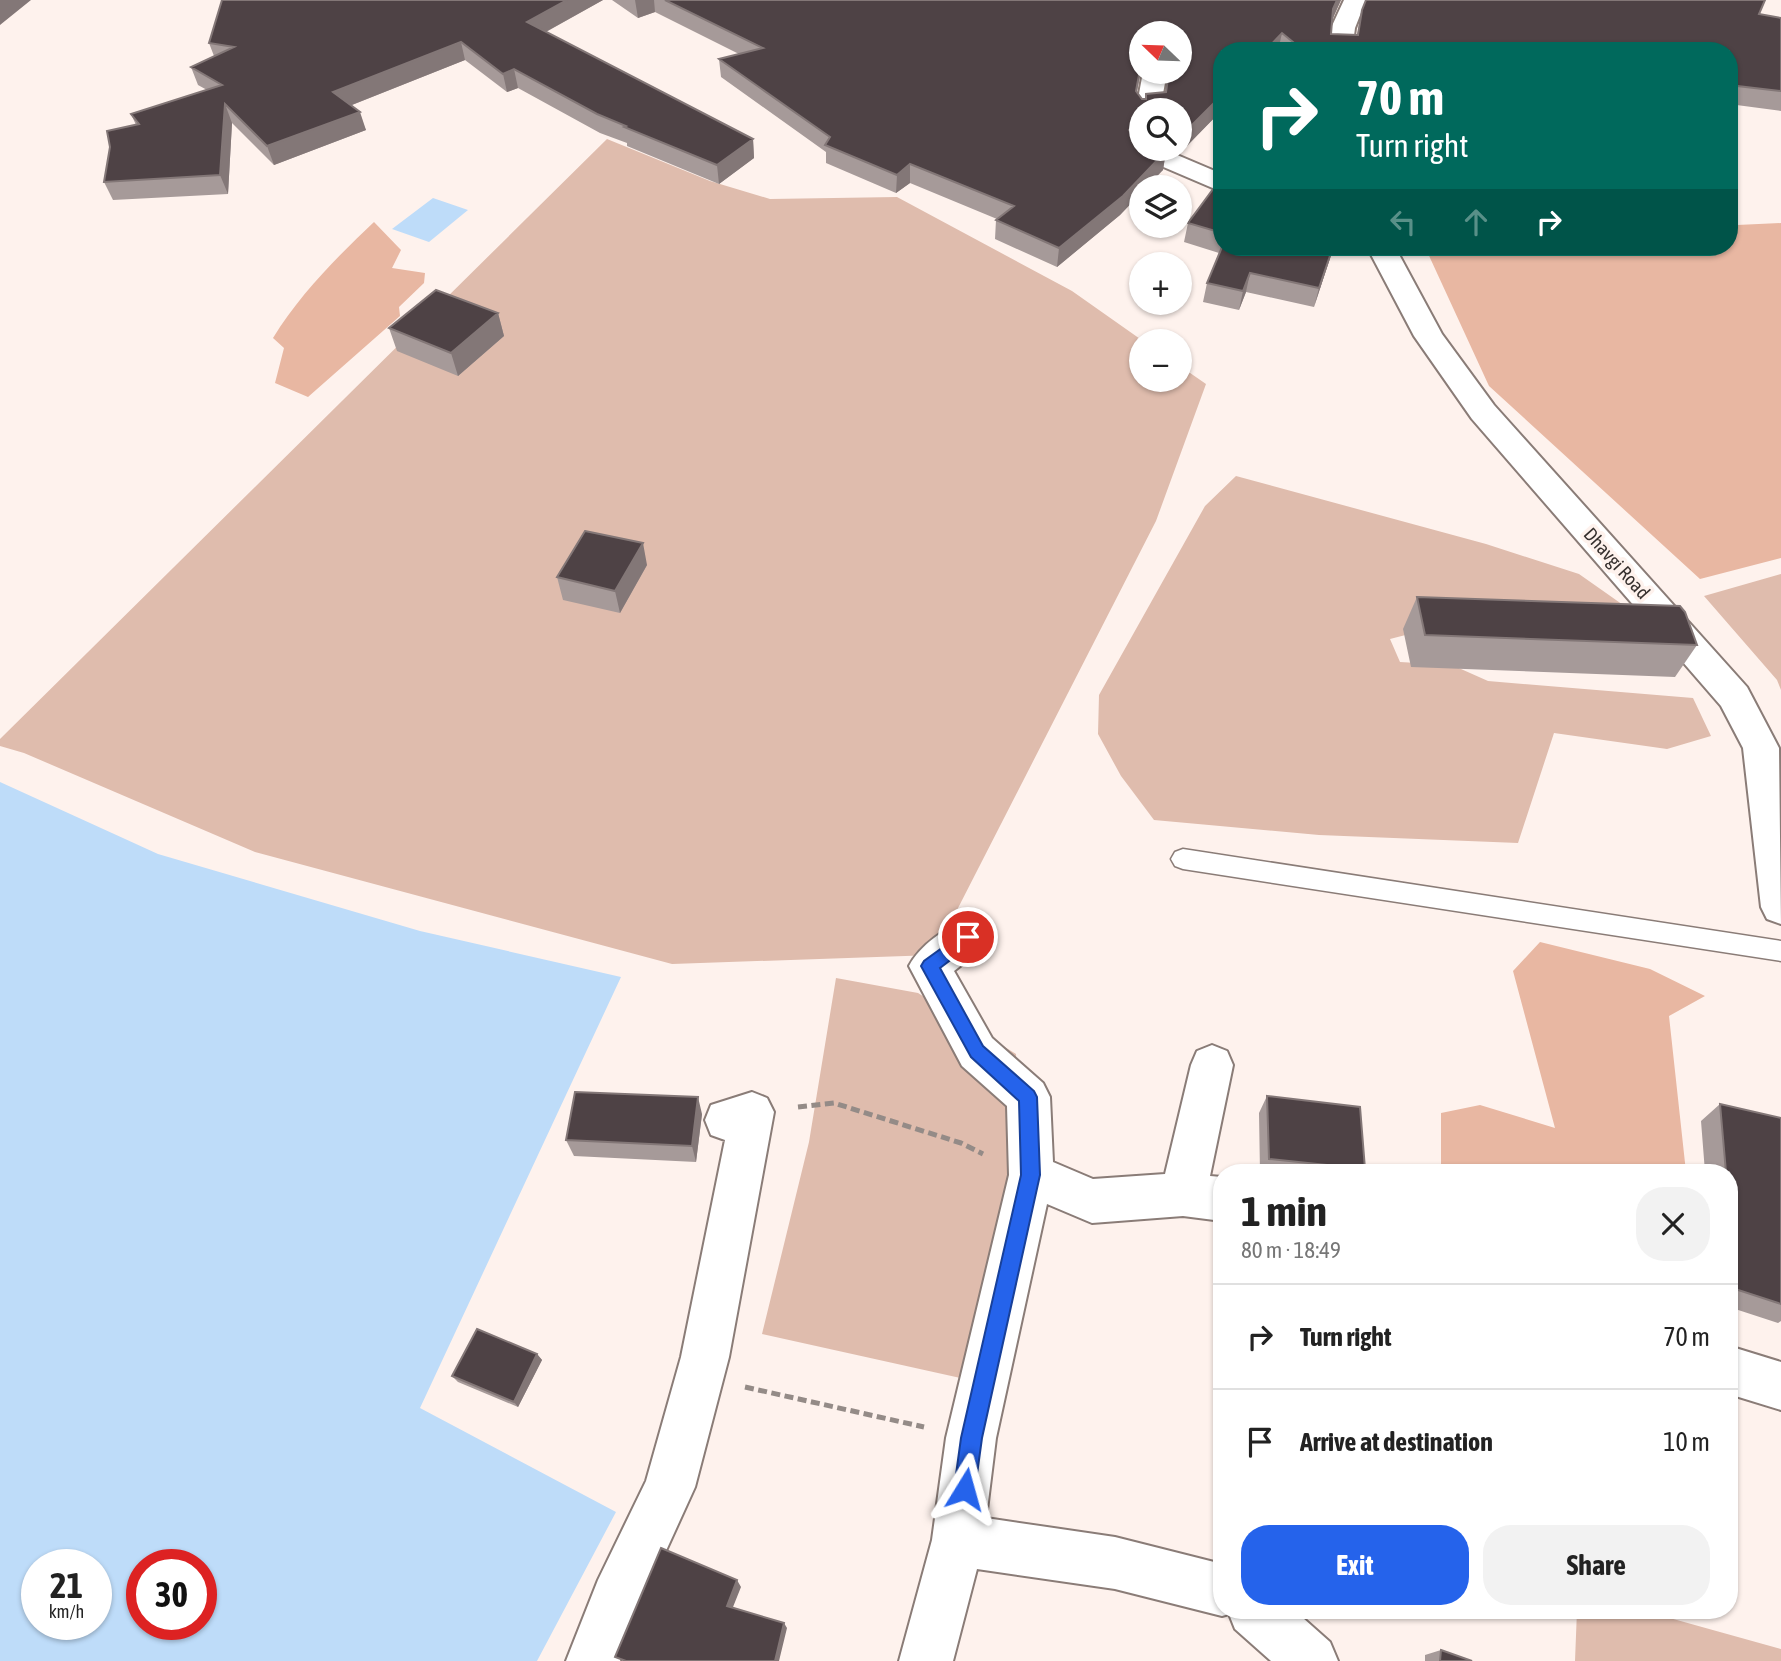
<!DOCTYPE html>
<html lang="en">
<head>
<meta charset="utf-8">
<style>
  body { margin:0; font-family:"Asap Condensed",sans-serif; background:#f2f2f2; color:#222; height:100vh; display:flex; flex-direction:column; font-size:26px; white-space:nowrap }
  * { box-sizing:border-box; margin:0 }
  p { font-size:23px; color:#767676 }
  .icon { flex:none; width:38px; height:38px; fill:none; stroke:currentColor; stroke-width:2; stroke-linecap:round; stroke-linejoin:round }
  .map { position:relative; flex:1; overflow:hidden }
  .side { position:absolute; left:1213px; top:1164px; width:525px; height:455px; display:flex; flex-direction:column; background:#fff; border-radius:28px; box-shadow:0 2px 5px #0004 }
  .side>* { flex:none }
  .top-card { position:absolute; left:1213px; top:42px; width:525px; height:214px; border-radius:28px; box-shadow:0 2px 5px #0004; background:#00695c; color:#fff; overflow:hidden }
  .needle { width:46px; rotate:293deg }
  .buttons { position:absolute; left:1129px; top:21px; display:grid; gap:14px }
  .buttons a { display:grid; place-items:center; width:63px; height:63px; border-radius:50%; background:#fff; box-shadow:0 2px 5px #0004; font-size:35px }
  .speed { position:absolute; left:21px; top:1549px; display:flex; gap:14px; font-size:35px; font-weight:700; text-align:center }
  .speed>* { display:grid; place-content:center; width:91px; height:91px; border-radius:50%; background:#fff; box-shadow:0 2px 5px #0004; line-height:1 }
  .speed small { font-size:18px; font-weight:400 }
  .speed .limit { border:10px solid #d22; background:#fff; color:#111 }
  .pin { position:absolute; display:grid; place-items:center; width:60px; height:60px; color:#fff; margin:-30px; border:4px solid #fff; border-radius:50%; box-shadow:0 2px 7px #0007 }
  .me { position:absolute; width:77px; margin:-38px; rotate:8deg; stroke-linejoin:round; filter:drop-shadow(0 0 5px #0008) }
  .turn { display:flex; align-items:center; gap:24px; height:147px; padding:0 28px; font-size:32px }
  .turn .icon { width:91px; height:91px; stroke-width:2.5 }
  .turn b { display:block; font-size:49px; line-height:60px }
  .lanes { display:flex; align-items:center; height:66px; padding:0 28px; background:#0003; justify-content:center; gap:35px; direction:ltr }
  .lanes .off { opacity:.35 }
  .round { display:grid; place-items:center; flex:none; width:74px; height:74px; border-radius:28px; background:#f2f2f2 }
  .head { display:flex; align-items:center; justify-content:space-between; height:119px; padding:0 28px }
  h1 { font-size:42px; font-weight:700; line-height:52px }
  .primary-button { display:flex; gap:14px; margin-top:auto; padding:14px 28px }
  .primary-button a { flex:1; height:80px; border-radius:28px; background:#2563eb; color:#fff; font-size:28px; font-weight:700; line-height:80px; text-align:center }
  .primary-button a+a { background:#f2f2f2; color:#222 }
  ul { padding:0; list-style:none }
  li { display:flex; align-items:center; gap:21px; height:105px; padding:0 28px; border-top:2px solid #e0e0e0 }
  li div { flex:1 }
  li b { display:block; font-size:26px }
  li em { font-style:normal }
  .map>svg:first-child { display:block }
  .green { fill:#dfbcad }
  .forest { fill:#e8b7a2 }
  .water { fill:#bedcf9; fill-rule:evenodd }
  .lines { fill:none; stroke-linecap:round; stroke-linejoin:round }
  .lane-casing { stroke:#8a7c77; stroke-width:3 }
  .street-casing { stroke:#8a7c77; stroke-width:4 }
  .path { stroke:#948b87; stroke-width:5; stroke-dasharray:9 4.5; stroke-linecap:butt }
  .lane { fill:#fff; fill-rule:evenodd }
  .street { fill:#fff; fill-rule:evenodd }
  .wall { fill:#a69a99; fill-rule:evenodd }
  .shaded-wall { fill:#837777 }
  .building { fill:#4e4245; stroke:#837777; stroke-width:2; fill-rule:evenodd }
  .route { fill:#2563eb; stroke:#184099; stroke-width:2 }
  .labels { text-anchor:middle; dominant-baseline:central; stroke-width:7; stroke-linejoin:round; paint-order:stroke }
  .street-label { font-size:19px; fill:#36302e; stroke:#fef2ed }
</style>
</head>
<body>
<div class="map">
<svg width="1781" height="1661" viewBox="0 0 1781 1661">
  <rect width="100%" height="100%" fill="#fef2ed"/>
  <path class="green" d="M607,139L710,181L770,199L897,197L1072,291L1143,341H1141V380H1180V366L1206,384L1156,521L934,955L672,964L255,852L24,753L0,746V739Z
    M1236,476L1486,544L1579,574L1653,626L1487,614L1390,639L1400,662L1452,665L1488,681L1693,698L1711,736L1667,749L1554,733L1518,843L1319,835L1154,820L1121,776L1098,734L1099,695L1205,506Z
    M1781,574V690L1777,680L1704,596Z
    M836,978L918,993L1016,1054L1019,1118L992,1385L762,1334L809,1142Z
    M1577,1610H1641L1781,1649V1661H1575Z"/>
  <path class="forest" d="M374,222L401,250L392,268L425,273L424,283L399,307L400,316L308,397L275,383L284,348L273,338C300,294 337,257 374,222Z
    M1781,223V558L1700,579L1489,386L1425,247H1669L1709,253L1715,247H1729V232L1737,225Z
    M1540,942L1650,969L1705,996L1669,1016L1686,1172L1441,1171V1113L1480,1105L1555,1128L1513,971Z"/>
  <path class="water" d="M433,198L468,210L429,242L392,229Z
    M0,782L158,854L420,931L621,977L420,1408L616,1512L537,1661H0ZM37,1564H96V1624H37ZM142,1564H201V1624H142Z"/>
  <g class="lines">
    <g class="lane-casing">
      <path id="lane" d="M1183,849L1781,941V961L1183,869L1175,866L1171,859L1175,852Z"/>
    </g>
    <g class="street-casing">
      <path id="street" d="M1344,0H1366L1355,28L1352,51H1328L1331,28Z
        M1143,72H1167L1160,110H1141V116L1136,110Z
        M1141,142V149H1163L1222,174V192L1133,154L1129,149L1133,144Z
        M1367,247H1395L1442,334L1494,405L1747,687L1779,748L1781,924L1767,919L1761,907L1743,748L1721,706L1472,419L1414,336Z
        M968,920L982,925L988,937L982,949L954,971L992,1038L1043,1083L1050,1097L1053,1162L1093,1179L1165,1174L1191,1065L1197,1051L1212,1045L1227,1051L1233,1065L1210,1176L1222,1177V1221L1183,1216L1092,1223L1047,1204L996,1438L986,1518L1115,1537L1222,1564V1610H1294L1330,1642L1338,1661H1271L1235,1629L1229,1614L1222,1616L1115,1589L977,1569L953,1661H899L932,1540L946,1438L1009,1175L1007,1106L962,1066L909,966C920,945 946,927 968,920Z
        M752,1092L767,1098L774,1112L729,1357L695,1487L639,1610L620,1661H566L598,1580L646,1481L681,1357L725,1140L711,1135L705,1120L711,1105Z
        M1729,1346L1781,1362V1410L1729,1394Z"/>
    </g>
    <path class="path" d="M798,1107L834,1103L961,1143L983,1154
      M745,1387L924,1427"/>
    <use href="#lane" class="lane"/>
    <use href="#street" class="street"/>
  </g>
  <path class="wall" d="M222,0H603L546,32L753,139L754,158L719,184L627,146V143L600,133L518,88L507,92L465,60L352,105L366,130L274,165L232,123L228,194L113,200L104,182L136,125L131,114L207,90L198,85L191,67L214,56L209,43Z
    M612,0H1341L1332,20L1331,34L1357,35L1362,10L1759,14L1781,18V111L1729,104V51H1222V110L1180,153L1169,149H1180V110H1141V149L1166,151L1163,170L1141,187V193L1120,215L1057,267L995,239L996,220L997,219L910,183L896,193L826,163V152L721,77L719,59L739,54L655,12L638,18ZM1141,33H1180L1166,92L1146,99H1142L1137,92L1141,72Z
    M1222,177V247H1341L1338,256L1331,255L1314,307L1246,292L1239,310L1203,302L1207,283L1219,253L1184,242L1188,223Z
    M498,313L504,336L458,376L397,351L389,328Z
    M647,565L620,613L563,600L557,577Z
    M1417,597L1697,645L1675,677L1411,667L1403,629Z
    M1267,1096L1365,1169L1362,1172H1260L1259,1113Z
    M1720,1104L1781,1118V1321L1778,1323L1729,1307V1172H1705L1701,1121Z
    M702,1114L696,1162L574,1156L566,1140Z
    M537,1354L542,1360L518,1407L458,1382L452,1376Z
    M1441,1650L1472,1661H1425V1655Z"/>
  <path class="shaded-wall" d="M0,0H31L0,25Z
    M567,0H603L531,40L527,22Z
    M635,0H654L655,12L638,18Z
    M1337,0H1341L1329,27L1333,9Z
    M1282,33L1278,51H1265Z
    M461,42L465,60L339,110L333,92Z
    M514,69L518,88L507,92L503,74Z
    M1222,95V110L1180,153L1183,134Z
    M225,104L232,123L228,194L220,175Z
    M360,112L366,130L274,165L267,146Z
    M1141,122V140L1131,142L1129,130L1134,124Z
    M753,139L754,158L719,184L717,165Z
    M1166,151L1163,170L1147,187H1141V193L1120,215L1057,267L1059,248Z
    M910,164V183L896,193L897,175Z
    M1333,247L1331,255L1314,307L1319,288Z
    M1250,273L1246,292L1239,310L1243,291Z
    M498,313L504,336L458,376L451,353Z
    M643,543L647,565L620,613L615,591Z
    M698,1097L702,1114L696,1162L692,1146Z
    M537,1354L542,1360L518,1407L514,1402Z
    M737,1580L741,1587L731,1612L727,1606Z
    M784,1623L787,1628L779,1661H775Z"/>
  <path class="building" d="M222,0H567L527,22L753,139L717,165L624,127L626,126L597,114L514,69L503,74L461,42L333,92L360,112L267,146L225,104L220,175L104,182L110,147L107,131L139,124L131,114L222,85L191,67L234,47L209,43Z
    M665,0H1337L1333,9L1331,34L1358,35L1362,10L1366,0H1765L1759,14L1781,18V91L1729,85V51H1304L1282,33L1265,51H1222V95L1183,134L1180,133V110H1141V122L1134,124L1129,130L1134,137L1141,140V149H1161L1166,151L1123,196L1059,248L996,220L1014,206L910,164L897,175L825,145L830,137L719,59L763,48ZM1141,33H1180V72H1169L1166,92L1146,94V99H1142L1136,91L1141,64Z
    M1222,177V233L1188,223Z
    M1222,247H1333L1319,288L1250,273L1243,291L1207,283Z
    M436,290L498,313L451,353L389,328Z
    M585,531L643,543L615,591L557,577Z
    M1417,597L1680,606L1685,612L1697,645L1425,635Z
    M575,1092L698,1097L692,1146L566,1140Z
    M1267,1096L1360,1107L1365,1169L1269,1159Z
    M1720,1104L1781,1118V1304L1729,1287V1172H1726Z
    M477,1329L537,1354L514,1402L452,1376Z
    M661,1548L737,1580L727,1606L784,1623L775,1661H626L615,1657Z
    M1441,1650L1472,1661H1440Z"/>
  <path class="route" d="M968,929L974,931L976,937L974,942L940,968L983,1046L1034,1091L1037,1097L1040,1175L982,1438L975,1489L972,1497L965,1500L957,1497L954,1489L961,1438L1021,1175L1019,1101L971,1057L921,966L924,961Z"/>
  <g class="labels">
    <g class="street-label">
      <text transform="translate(1617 563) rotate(48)">Dhavgi Road</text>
    </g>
  </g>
</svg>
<div class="buttons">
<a><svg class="needle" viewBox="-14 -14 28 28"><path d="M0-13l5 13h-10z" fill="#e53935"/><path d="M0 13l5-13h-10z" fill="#767676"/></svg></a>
<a><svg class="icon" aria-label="search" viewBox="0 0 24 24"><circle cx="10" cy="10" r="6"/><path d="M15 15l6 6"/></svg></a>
<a><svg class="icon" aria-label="layers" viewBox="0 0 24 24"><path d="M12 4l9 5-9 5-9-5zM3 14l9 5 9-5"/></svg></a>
<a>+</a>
<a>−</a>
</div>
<div class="speed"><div>21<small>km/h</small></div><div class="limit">30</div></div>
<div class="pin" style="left:968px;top:937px;background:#d93025"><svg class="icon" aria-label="arrive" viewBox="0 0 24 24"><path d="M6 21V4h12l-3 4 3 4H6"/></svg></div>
<svg class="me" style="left:965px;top:1489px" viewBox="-20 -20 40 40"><path d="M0-17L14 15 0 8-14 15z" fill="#2563eb" stroke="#fff" stroke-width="4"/></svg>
<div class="top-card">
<div class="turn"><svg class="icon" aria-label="right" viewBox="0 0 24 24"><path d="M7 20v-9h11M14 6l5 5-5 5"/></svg><div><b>70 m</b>Turn right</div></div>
<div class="lanes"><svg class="icon off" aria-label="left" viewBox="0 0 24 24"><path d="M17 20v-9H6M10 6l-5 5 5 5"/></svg><svg class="icon off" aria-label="ahead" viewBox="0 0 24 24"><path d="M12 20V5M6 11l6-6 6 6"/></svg><svg class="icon" aria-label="right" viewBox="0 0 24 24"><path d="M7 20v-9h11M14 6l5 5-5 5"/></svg></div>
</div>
<section class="side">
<div class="head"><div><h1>1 min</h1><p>80 m · 18:49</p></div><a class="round"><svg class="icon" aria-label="close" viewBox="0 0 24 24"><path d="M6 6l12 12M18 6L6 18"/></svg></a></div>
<ul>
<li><svg class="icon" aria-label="right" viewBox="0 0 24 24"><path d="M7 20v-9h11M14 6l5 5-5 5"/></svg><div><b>Turn right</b></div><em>70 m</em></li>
<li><svg class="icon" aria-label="arrive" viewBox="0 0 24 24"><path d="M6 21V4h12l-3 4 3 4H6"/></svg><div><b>Arrive at destination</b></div><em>10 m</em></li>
</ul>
<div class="primary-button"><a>Exit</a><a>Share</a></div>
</section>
</div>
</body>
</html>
